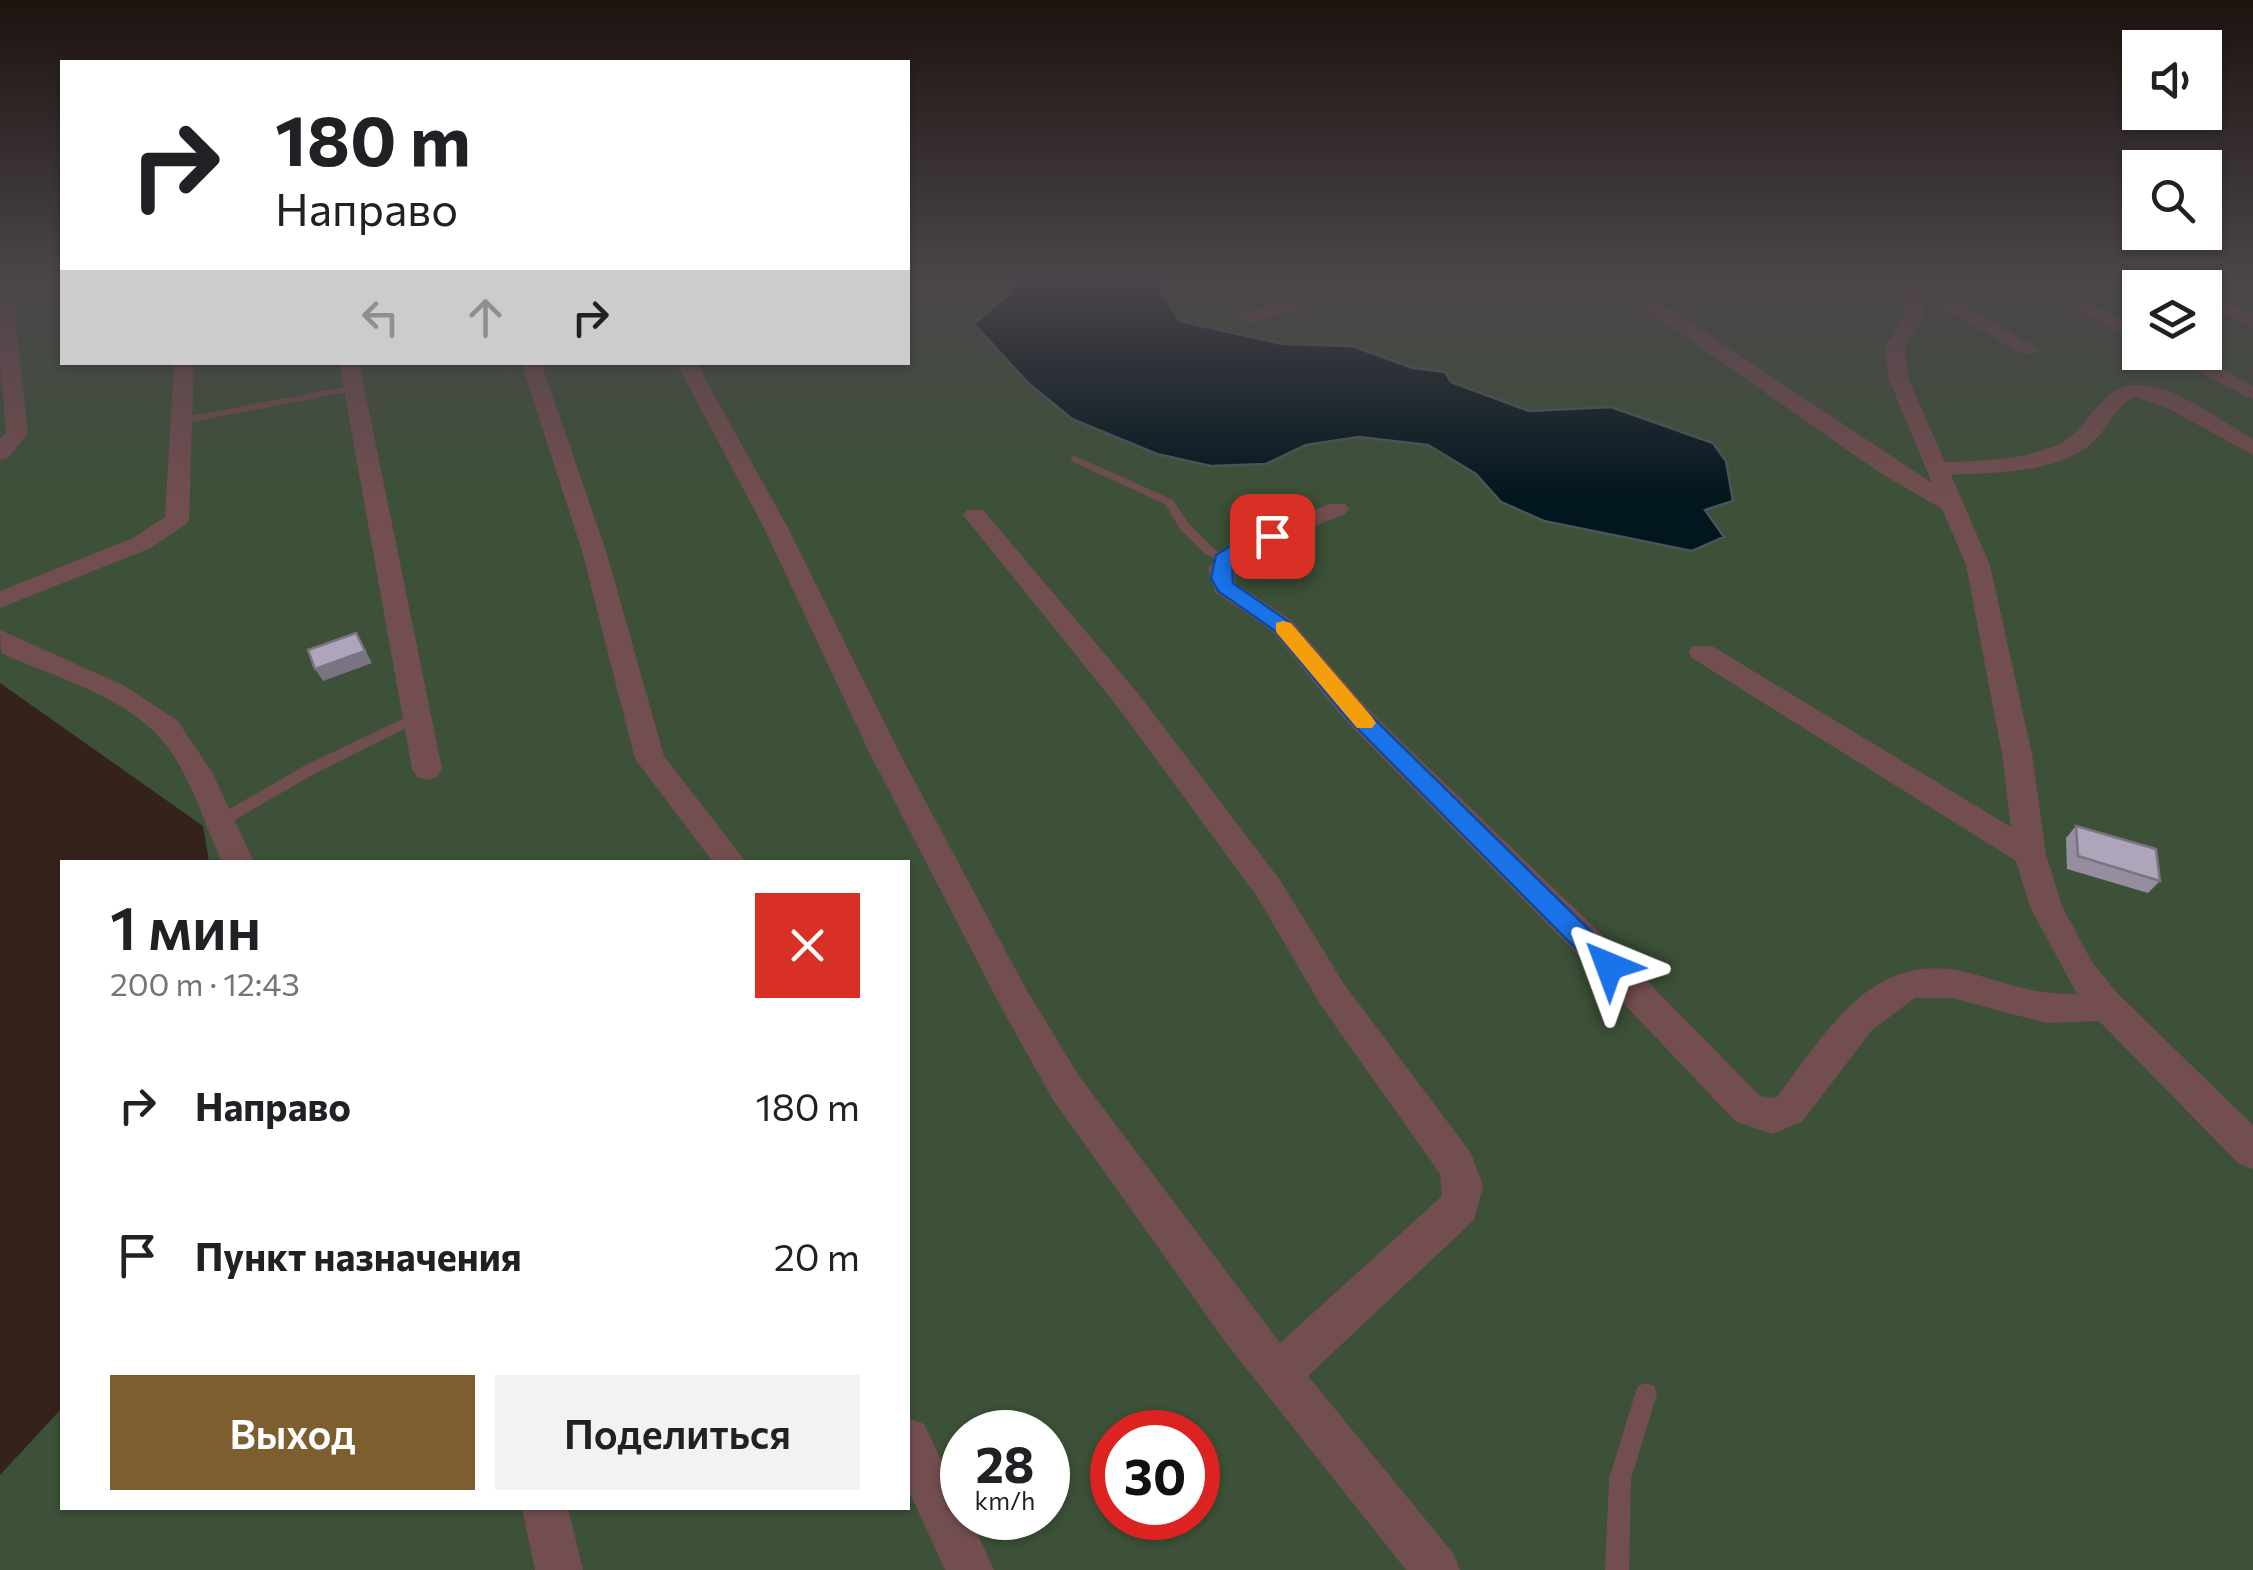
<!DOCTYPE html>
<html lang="ru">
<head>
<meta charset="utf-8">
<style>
  body { margin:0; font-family:Commissioner,sans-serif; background:#f2f2f2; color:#202124; height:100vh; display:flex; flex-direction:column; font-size:38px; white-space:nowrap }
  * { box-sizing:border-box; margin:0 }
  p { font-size:32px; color:#757577 }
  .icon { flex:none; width:55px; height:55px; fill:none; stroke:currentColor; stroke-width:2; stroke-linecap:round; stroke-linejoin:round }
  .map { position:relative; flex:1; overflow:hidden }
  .drawer { position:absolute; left:60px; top:860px; width:850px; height:650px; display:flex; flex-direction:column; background:#fff; border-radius:0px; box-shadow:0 2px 8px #0004 }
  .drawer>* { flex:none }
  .banner { position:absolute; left:60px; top:60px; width:850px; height:305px; border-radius:0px; box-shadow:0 2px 8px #0004; background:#fff; color:#202124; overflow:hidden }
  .fabs { position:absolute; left:2122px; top:30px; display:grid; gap:20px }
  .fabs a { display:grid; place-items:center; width:100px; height:100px; border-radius:0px; background:#fff; box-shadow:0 2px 8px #0004; font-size:50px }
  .speed { position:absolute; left:940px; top:1410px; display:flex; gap:20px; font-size:50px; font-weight:700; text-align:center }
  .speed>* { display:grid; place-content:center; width:130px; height:130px; border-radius:50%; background:#fff; box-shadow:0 2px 8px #0004; line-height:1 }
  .speed small { font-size:25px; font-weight:400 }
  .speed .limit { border:15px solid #d22; background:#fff; color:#111 }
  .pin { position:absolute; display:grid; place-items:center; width:85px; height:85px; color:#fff; margin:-42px; border-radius:20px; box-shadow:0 5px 15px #0006 }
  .me { position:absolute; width:110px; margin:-55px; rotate:316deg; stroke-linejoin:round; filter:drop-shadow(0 0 8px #0008) }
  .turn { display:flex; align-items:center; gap:35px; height:210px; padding:0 50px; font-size:45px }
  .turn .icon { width:130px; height:130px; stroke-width:2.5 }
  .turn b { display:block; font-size:70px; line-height:85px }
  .lanes { display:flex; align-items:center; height:95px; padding:0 50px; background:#0003; justify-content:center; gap:50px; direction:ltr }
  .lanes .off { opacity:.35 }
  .round { display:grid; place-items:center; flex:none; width:105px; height:105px; border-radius:0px; background:#f2f2f2 }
  .headline { display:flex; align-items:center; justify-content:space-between; height:170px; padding:0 50px }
  h1 { font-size:60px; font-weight:600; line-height:75px }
  .button { display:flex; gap:20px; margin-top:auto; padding:20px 50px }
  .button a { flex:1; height:115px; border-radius:0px; background:#7d5e2f; color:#fff; font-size:40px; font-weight:600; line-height:115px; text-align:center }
  .button a+a { background:#f2f2f2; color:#202124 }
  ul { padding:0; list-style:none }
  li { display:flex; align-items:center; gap:30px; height:150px; padding:0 50px }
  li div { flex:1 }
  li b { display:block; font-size:38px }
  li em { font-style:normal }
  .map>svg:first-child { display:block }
  .green { fill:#3c5137; fill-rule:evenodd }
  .water { fill:#02161e; stroke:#4b5559; stroke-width:2.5 }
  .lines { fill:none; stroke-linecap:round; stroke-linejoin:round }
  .service { fill:#734e50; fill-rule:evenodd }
  .minor { fill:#734e50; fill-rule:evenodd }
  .wall { fill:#968ea0 }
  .shaded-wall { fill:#7a7482 }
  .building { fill:#afa5ba; stroke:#7a7482; stroke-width:2.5 }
  .route { fill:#1a73e8; stroke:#114b97; stroke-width:2.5 }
  .slow { fill:#f59e0b }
</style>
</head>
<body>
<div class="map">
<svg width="2253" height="1570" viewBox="0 0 2253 1570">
  <rect width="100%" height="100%" fill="#35231b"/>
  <path class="green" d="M0,279H62V362H908V279H2253V1570H0V1475L62,1408V1508H908V862H209L203,826L0,683ZM2140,288H2205V352H2140ZM962,1432H1048V1518H962ZM1112,1432H1198V1518H1112Z"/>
  <path class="water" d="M1017,279H1169L1161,290L1179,321L1283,344L1352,346L1413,368L1445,372L1451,382L1529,411L1611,407L1713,443L1726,461L1733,501L1705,510L1724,537L1692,551L1544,521L1501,502L1476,474L1428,445L1359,437L1306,445L1266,464L1211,466L1157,454L1072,419L1027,382L974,324L1010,293Z"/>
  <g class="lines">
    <path class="service" d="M354,385L358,386V390L181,424L176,421L181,418Z
      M1075,456L1173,500L1189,524L1213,548L1229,559L1223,563L1205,554L1180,529L1165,504L1071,461V457Z
      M417,712L424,717L422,720L314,774L224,826H214L211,822L214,818L304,766Z
      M1646,1383L1654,1386L1657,1394L1631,1479L1629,1570H1605L1609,1479L1635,1394L1638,1386Z"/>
    <path class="minor" d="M0,279H11L28,433L8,458L0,460V439L6,432L0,363Z
      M1354,279H1384L1256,321L1249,323L1239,317L1242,313Z
      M1603,279H1625L1932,483L1888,377L1885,347L1905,314L1896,279H1920L2038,349L2035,353H2021L1919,294L1925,314L1905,347L1908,377L1945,462C1982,461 2025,460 2059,444C2089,430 2099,386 2135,385C2176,384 2219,420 2253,439V455L2171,410L2136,397C2115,405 2109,427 2094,441C2061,473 1994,473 1951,475L1990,565L2032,754L2046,854L2062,906L2092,962L2118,994L2253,1125V1169L2239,1164L2099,1021L2046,1023L1952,998H1915L1872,1030L1802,1122L1772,1134L1735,1121L1573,950L1344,719L1273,632L1215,592L1208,568L1230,545L1329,504H1345L1349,509L1345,514L1263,547L1234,568L1236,583L1291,620L1364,705L1597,930L1760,1096L1776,1098C1827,1032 1872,947 1970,973C2006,983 2039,996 2077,994L2030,907L2016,861L1692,658L1689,652L1692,646H1712L2011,827L2002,754L1966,565L1942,509L1880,473Z
      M2021,279H2045L2140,329V343Z
      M2178,280L2191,288H2170L2171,282Z
      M2205,293L2253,314V327L2205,306Z
      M2161,352H2188L2253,386V400Z
      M174,362H194L189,520L185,525L151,548L0,608V591L133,538L165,517Z
      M339,362H359L442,769L437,777L427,780L417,777L412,769Z
      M521,362H541L606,551L664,756L746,862H713L635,759L582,551Z
      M676,362H696L788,528L899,752L1026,989L1079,1076L1280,1343L1442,1196L1440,1174L1320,1004L1258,898L1117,706L967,520L963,515L967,510H983L1137,692L1280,880L1344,984L1471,1153L1483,1186L1474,1220L1308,1376L1453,1553L1460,1570H1406L1226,1343L1053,1100L1002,1009L869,752L764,528Z
      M0,630L123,685L177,720L212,772L254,862H222C205,825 193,783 169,749C132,697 56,678 1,653Z
      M908,1418L924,1424L962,1503V1518H970L994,1570H945L908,1489Z
      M522,1508H568L583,1570H535Z"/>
  </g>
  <path class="wall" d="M2076,826L2160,881L2148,893L2067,869L2066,838Z"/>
  <path class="shaded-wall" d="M356,633L372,663L323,681L315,669Z"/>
  <path class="building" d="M356,633L365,651L315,669L308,650Z
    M2076,826L2156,849L2160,881L2078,856Z"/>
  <linearGradient id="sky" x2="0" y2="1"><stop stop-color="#1d130f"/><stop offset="0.56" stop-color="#4b454a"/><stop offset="1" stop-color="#4b454a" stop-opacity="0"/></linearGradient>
  <rect width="2253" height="499" fill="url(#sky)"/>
  <path class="route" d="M1272,531L1279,533V540L1232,561L1233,583L1289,622L1361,706L1618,958L1622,966L1618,973L1609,976L1600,973L1346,717L1275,631L1218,591L1211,578L1216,555L1234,544Z"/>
  <path class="slow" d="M1283,621L1291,623L1372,717L1376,723L1372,728H1357L1276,632V623Z"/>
</svg>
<div class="fabs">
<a><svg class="icon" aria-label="sound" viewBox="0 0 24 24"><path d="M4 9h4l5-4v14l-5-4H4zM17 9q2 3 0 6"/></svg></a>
<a><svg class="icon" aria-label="search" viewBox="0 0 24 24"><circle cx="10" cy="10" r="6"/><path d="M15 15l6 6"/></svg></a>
<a><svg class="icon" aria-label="layers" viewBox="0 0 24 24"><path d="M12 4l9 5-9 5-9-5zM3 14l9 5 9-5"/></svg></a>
</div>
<div class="speed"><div>28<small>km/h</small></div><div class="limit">30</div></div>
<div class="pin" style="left:1272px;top:536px;background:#d93025"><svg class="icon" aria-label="arrive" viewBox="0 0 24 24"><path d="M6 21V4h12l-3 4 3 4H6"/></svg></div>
<svg class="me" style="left:1609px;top:966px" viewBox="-20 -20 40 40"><path d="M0-17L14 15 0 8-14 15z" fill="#1a73e8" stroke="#fff" stroke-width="4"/></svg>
<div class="banner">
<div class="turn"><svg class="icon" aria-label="right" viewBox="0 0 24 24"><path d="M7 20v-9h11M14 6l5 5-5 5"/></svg><div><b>180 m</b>Направо</div></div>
<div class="lanes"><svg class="icon off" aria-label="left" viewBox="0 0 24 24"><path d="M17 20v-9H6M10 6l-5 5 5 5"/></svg><svg class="icon off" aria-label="ahead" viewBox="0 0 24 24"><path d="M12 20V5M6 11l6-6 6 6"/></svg><svg class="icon" aria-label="right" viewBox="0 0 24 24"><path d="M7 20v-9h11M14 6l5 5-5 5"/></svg></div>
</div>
<section class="drawer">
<div class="headline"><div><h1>1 мин</h1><p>200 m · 12:43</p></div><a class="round" style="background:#d93025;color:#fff"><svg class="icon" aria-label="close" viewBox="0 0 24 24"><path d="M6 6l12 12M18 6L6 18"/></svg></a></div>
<ul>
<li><svg class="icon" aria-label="right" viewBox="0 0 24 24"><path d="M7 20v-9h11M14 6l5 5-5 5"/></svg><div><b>Направо</b></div><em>180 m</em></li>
<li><svg class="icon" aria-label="arrive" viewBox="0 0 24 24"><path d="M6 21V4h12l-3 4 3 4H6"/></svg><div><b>Пункт назначения</b></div><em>20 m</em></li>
</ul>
<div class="button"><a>Выход</a><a>Поделиться</a></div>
</section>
</div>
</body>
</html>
